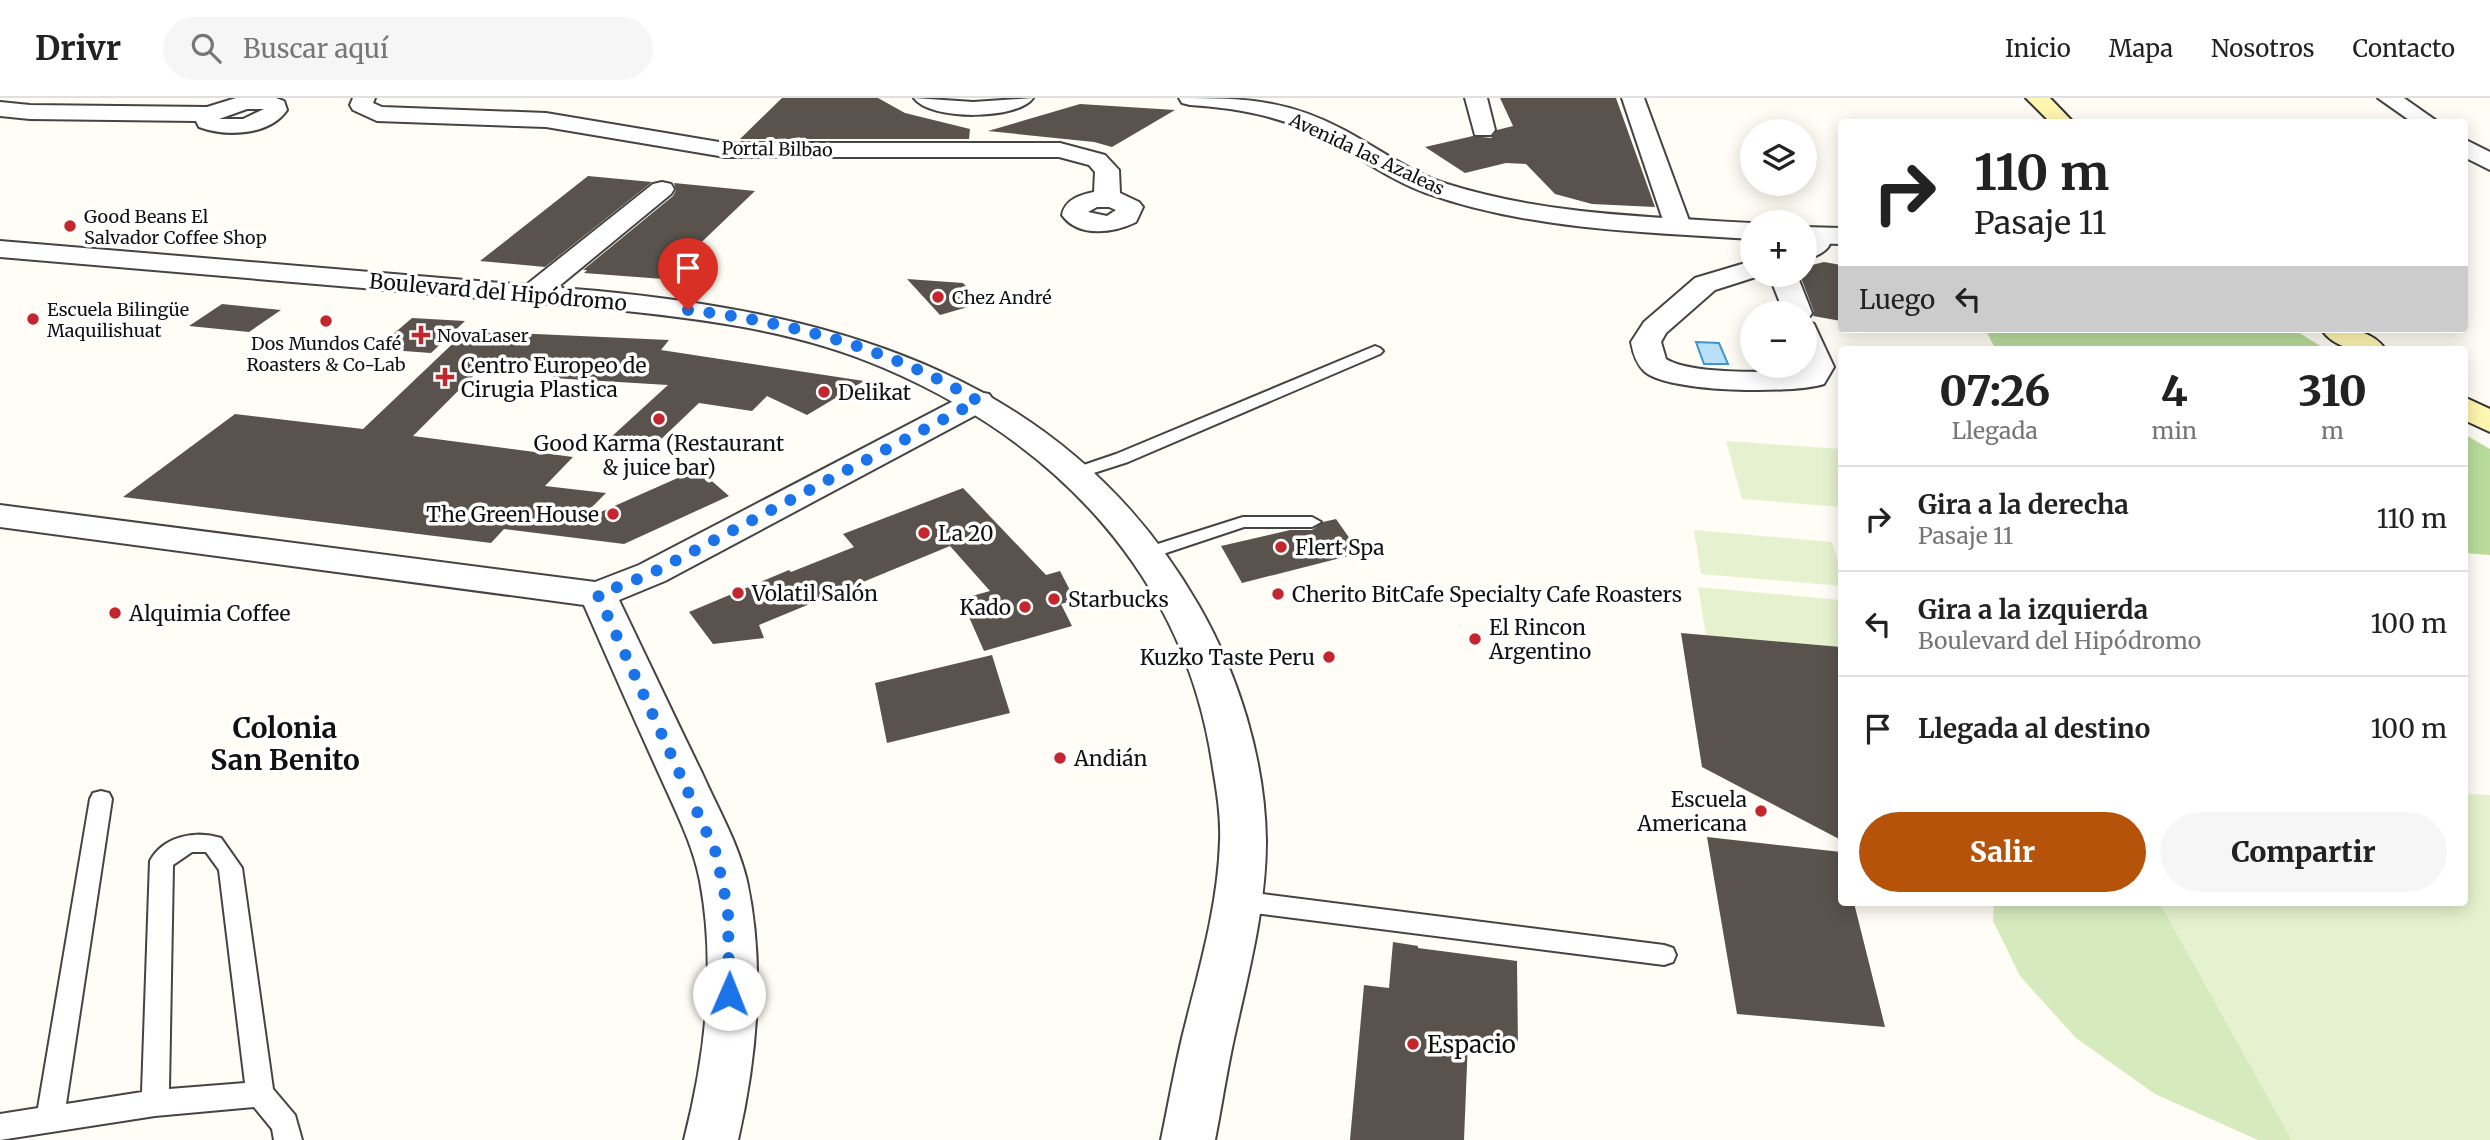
<!DOCTYPE html>
<html lang="es">
<head>
<meta charset="utf-8">
<style>
  body { margin:0; font-family:Merriweather,serif; background:#f6f6f6; color:#222; height:100vh; display:flex; flex-direction:column; font-size:26px; white-space:nowrap }
  * { box-sizing:border-box; margin:0 }
  p { font-size:23px; color:#767676 }
  .icon { flex:none; width:38px; height:38px; fill:none; stroke:currentColor; stroke-width:2; stroke-linecap:round; stroke-linejoin:round }
  .map { position:relative; flex:1; overflow:hidden }
  .sheet { position:absolute; left:1838px; top:248px; width:630px; height:560px; display:flex; flex-direction:column; background:#fff; border-radius:7px; box-shadow:0 4px 18px #0003 }
  .sheet>* { flex:none }
  .guide { position:absolute; left:1838px; top:21px; width:630px; height:214px; border-radius:7px; box-shadow:0 4px 18px #0003; background:#fff; color:#222; overflow:hidden }
  .tools { position:absolute; left:1740px; top:21px; display:grid; gap:14px }
  .tools a { display:grid; place-items:center; width:77px; height:77px; border-radius:50%; background:#fff; box-shadow:0 4px 18px #0003; font-size:35px }
  .pin { position:absolute; display:grid; place-items:center; width:60px; height:60px; color:#fff; margin:-72px -30px; border-radius:50% 50% 50% 0; rotate:-45deg; box-shadow:0 0 7px #0007 }
  .pin .icon { rotate:45deg }
  .me { position:absolute; width:77px; margin:-38px; rotate:1deg; stroke-linejoin:round; filter:drop-shadow(0 0 5px #0008) }
  .turn { display:flex; align-items:center; gap:24px; height:147px; padding:0 21px; font-size:32px }
  .turn .icon { width:91px; height:91px; stroke-width:2.5 }
  .turn b { display:block; font-size:49px; line-height:60px }
  .then { display:flex; align-items:center; height:66px; padding:0 21px; background:#0003; gap:14px; font-size:26px }
  .eta { display:flex; justify-content:space-evenly; align-items:center; height:119px; text-align:center }
  .eta b { font-size:42px; font-weight:800; line-height:49px }
  .primary-button { display:flex; gap:14px; margin-top:auto; padding:14px 21px }
  .primary-button a { flex:1; height:80px; border-radius:42px; background:#b45309; color:#fff; font-size:28px; font-weight:800; line-height:80px; text-align:center }
  .primary-button a+a { background:#f6f6f6; color:#222 }
  ul { padding:0; list-style:none }
  li { display:flex; align-items:center; gap:21px; height:105px; padding:0 21px; border-top:2px solid #e0e0e0 }
  li div { flex:1 }
  li b { display:block; font-size:26px }
  li em { font-style:normal }
  header { display:flex; align-items:center; gap:42px; box-sizing:border-box; height:98px; padding:0 35px; background:#fff; border-bottom:2px solid #e0e0e0 }
  header strong { font-size:33px }
  nav { display:flex; gap:38px; margin-inline-start:auto; font-size:24px }
  .search { width:490px; height:63px; background:#f6f6f6; display:flex; align-items:center; gap:18px; box-sizing:border-box; padding:0 24px; border-radius:38px; color:#767676; font-size:26px }
  .map>svg:first-child { display:block }
  .green { fill:#d5ebbd }
  .forest { fill:#b9dc9c }
  .pitch { fill:#e6f2cf }
  .water { fill:#b9e0f7; stroke:#3f96cf; stroke-width:2 }
  .building { fill:#5a524d }
  .lines { fill:none; stroke-linecap:round; stroke-linejoin:round }
  .service-casing { stroke:#444; stroke-width:4 }
  .minor-casing { stroke:#444; stroke-width:4 }
  .tertiary-casing { stroke:#444; stroke-width:4 }
  .secondary-casing { stroke:#333; stroke-width:4 }
  .service { fill:#fff; fill-rule:evenodd }
  .minor { fill:#fff; fill-rule:evenodd }
  .tertiary { fill:#fff; fill-rule:evenodd }
  .secondary { fill:#fff6b0; fill-rule:evenodd }
  .route { stroke:#1a73e8; stroke-width:12; stroke-dasharray:0 21.6 }
  .poi-dot { fill:#c4262e; stroke:#fff; stroke-width:2.5 }
  .labels { text-anchor:middle; dominant-baseline:central; stroke-width:7; stroke-linejoin:round; paint-order:stroke }
  .far-street-label { font-size:18px; fill:#111; stroke:#fff }
  .far-poi-label { font-size:18px; fill:#111; stroke:#fff; text-anchor:start }
  .street-label { font-size:21px; fill:#111; stroke:#fff }
  .poi-label { font-size:21px; fill:#111; stroke:#fff; text-anchor:start }
  .near-poi-label { font-size:24px; fill:#111; stroke:#fff; text-anchor:start }
  .district-label { font-size:28px; font-weight:bold; fill:#111; stroke:#fff }
</style>
</head>
<body>
<header>
<strong>Drivr</strong>
<div class="search"><svg class="icon" aria-label="search" viewBox="0 0 24 24"><circle cx="10" cy="10" r="6"/><path d="M15 15l6 6"/></svg>Buscar aquí</div>
<nav><a>Inicio</a><a>Mapa</a><a>Nosotros</a><a>Contacto</a></nav>
</header>
<div class="map">
<svg width="2490" height="1042" viewBox="0 0 2490 1042">
  <rect width="100%" height="100%" fill="#fffdf5"/>
  <path class="green" d="M1994,805H2160L2292,1042H2258L2155,996L2076,940L2020,878L1993,823Z"/>
  <path class="forest" d="M1985,231H2293L2327,252H1996Z
    M2464,336L2490,351V457L2464,455Z"/>
  <path class="pitch" d="M1726,343L1841,351V409L1742,401Z
    M1694,432L1832,444L1841,474V488L1701,476Z
    M1698,489L1841,502V549L1706,538Z
    M2464,696L2490,697V1042H2292L2160,805H2464Z"/>
  <path class="water" d="M1696,244L1719,245L1728,266H1704Z"/>
  <path class="building" d="M782,0H878L905,15L970,31L969,41H740Z
    M1500,0H1616L1655,109L1592,106L1555,96L1526,66L1506,65L1465,75L1425,49L1473,38L1491,40L1497,32L1513,28Z
    M1080,6L1175,12L1112,49L1094,44L988,33Z
    M588,78L652,84L545,169L480,163Z
    M674,85L755,93L663,181L584,175L587,172H583L673,98L676,92Z
    M1824,164L1841,167V223L1813,218L1814,214L1800,177H1804V169Z
    M907,181L963,185L982,205L940,217Z
    M222,206L281,212L249,234L189,228Z
    M412,220L465,223L431,255L376,251Z
    M466,233L669,242L661,252L864,283L807,317L767,298L752,313L699,305L655,347L610,340L668,287L552,280L565,265L491,260L413,338L573,359L545,388L606,395L576,425L698,371L729,398L624,446L504,431L491,445L123,399L235,316L363,331Z
    M963,390L1046,477L1060,473L1075,502L1061,506L1072,528L984,553L961,501L990,493L950,448L759,527L764,540L713,546L689,514L789,472L791,474L854,449L843,436Z
    M1336,421L1360,455L1242,485L1221,448L1290,432H1312L1323,424Z
    M1681,535L1841,549V742L1702,669Z
    M992,557L1010,615L887,645L875,585Z
    M1707,739L1841,754V805H1854L1885,929L1737,916Z
    M1393,844L1418,848V850L1517,863L1518,949L1468,942L1464,1042H1350L1364,887L1389,890Z"/>
  <g class="lines">
    <g class="service-casing">
      <path id="service" d="M1375,248L1380,250L1383,253L1380,256L1128,364L1078,380L1070,375L1072,371L1116,356Z
        M1243,419H1312L1321,424L1312,429H1244L1148,461L1139,455L1142,451Z
        M101,693L109,695L112,701L66,1006L142,994L150,763C163,738 196,732 221,740L242,770L273,991L295,1017L302,1042H274L272,1031L254,1009L155,1018L0,1042V1016L38,1010L90,701L93,695ZM192,754H206L219,772L245,985L169,991L173,767Z
        M1239,793L1664,847L1673,850L1676,857L1673,864L1664,867L1239,813L1231,810L1227,803L1231,796Z"/>
    </g>
    <g class="minor-casing">
      <path id="minor" d="M236,0H276L284,3L287,12C269,38 226,39 199,29L196,23L30,21L0,18V4L30,7L207,9ZM247,11H264L243,21H219Z
        M353,0H375L373,5L382,9L546,15L725,45H1060L1105,57L1119,72L1120,95L1139,104L1143,109L1136,124C1114,135 1078,140 1062,117C1065,101 1080,97 1094,94L1095,74L1089,67L1059,59H725L546,29L377,23L353,12L350,7ZM1097,109H1109L1116,112L1107,118L1088,114Z
        M1465,0H1487L1495,32L1491,37H1475Z
        M1622,0H1644L1691,128L1687,134L1678,136L1669,134L1665,128Z
        M662,84L671,86L674,91L671,96L541,203L531,205L521,203L517,197L521,191L653,86Z
        M1818,130L1827,132C1839,149 1819,158 1804,162L1805,138L1809,132Z
        M1752,163V177H1762L1715,192L1666,235L1661,244L1666,261C1691,277 1769,274 1801,273L1804,268V223L1814,226L1834,269L1824,286C1794,296 1667,295 1644,273C1636,265 1633,255 1631,244L1644,224L1695,180Z
        M1769,177H1797L1812,215L1808,221L1804,222V215H1784Z
        M978,294L989,296L994,303L989,310L665,483L619,502C647,560 674,618 702,675C718,711 738,745 747,783C765,867 757,959 738,1042H684C705,960 716,867 700,783C693,746 675,712 660,678C634,621 609,564 584,507L0,429V407L595,484L639,467L967,296Z"/>
    </g>
    <g class="tertiary-casing">
      <path id="tertiary" d="M914,0L973,4L1033,0C1018,22 930,23 914,0Z
        M1179,0C1242,0 1286,1 1344,32C1378,50 1409,74 1447,86C1545,117 1650,119 1752,125V141C1643,134 1530,132 1426,95C1389,82 1358,57 1323,40C1281,18 1237,10 1190,7L1182,5Z
        M2378,0H2404L2438,24H2412Z
        M2464,41L2490,54V72L2464,59Z
        M1804,129L1841,130V146L1804,145Z
        M0,143L598,193C844,217 1068,280 1199,508C1239,578 1265,662 1266,743C1266,808 1249,873 1235,936C1227,971 1222,1007 1215,1042H1161C1168,1008 1174,974 1182,940C1198,875 1218,810 1220,743C1221,718 1217,694 1213,670C1186,479 1057,344 884,270C794,231 695,220 598,210L0,159Z"/>
    </g>
    <g class="secondary-casing">
      <path id="secondary" d="M2026,0H2050L2073,24H2050Z
        M2321,231C2346,231 2371,230 2386,252C2362,252 2337,254 2321,231Z
        M2464,299L2490,311V334L2464,322Z"/>
    </g>
    <use href="#service" class="service"/>
    <use href="#minor" class="minor"/>
    <use href="#tertiary" class="tertiary"/>
    <use href="#secondary" class="secondary"/>
  </g>
  <g class="lines">
    <path class="route" d="M688,212C787,223 892,251 978,303L652,475L598,497L716,755L728,812L729,896"/>
  </g>
  <g class="poi-dot">
    <circle cx="70" cy="128" r="7"/>
    <circle cx="938" cy="199" r="7"/>
    <circle cx="33" cy="221" r="7"/>
    <circle cx="326" cy="223" r="7"/>
    <path d="M417.5 226.5h7v7h7v7h-7v7h-7v-7h-7v-7h7z"/>
    <path d="M441.5 268.5h7v7h7v7h-7v7h-7v-7h-7v-7h7z"/>
    <circle cx="824" cy="294" r="7"/>
    <circle cx="659" cy="321" r="7"/>
    <circle cx="613" cy="416" r="7"/>
    <circle cx="924" cy="435" r="7"/>
    <circle cx="1281" cy="449" r="7"/>
    <circle cx="738" cy="495" r="7"/>
    <circle cx="1278" cy="496" r="7"/>
    <circle cx="1054" cy="501" r="7"/>
    <circle cx="1025" cy="509" r="7"/>
    <circle cx="115" cy="515" r="7"/>
    <circle cx="1475" cy="541" r="7"/>
    <circle cx="1329" cy="559" r="7"/>
    <circle cx="1060" cy="660" r="7"/>
    <circle cx="1761" cy="713" r="7"/>
    <circle cx="1413" cy="946" r="7"/>
  </g>
  <g class="labels">
    <g class="far-street-label">
      <text transform="translate(777 51) rotate(1)">Portal Bilbao</text>
      <text transform="translate(1367 56) rotate(25)">Avenida las Azaleas</text>
    </g>
    <g class="far-poi-label">
      <text x="84" y="118">Good Beans El<tspan x="84" dy="21">Salvador Coffee Shop</tspan></text>
      <text x="952" y="199">Chez André</text>
      <text x="47" y="211">Escuela Bilingüe<tspan x="47" dy="21">Maquilishuat</tspan></text>
      <text x="437" y="237">NovaLaser</text>
      <text x="326" y="245" text-anchor="middle">Dos Mundos Café<tspan x="326" dy="21">Roasters &amp; Co-Lab</tspan></text>
    </g>
    <g class="street-label">
      <text transform="translate(498 194) rotate(5)">Boulevard del Hipódromo</text>
    </g>
    <g class="poi-label">
      <text x="461" y="267">Centro Europeo de<tspan x="461" dy="24">Cirugia Plastica</tspan></text>
      <text x="838" y="294">Delikat</text>
      <text x="659" y="345" text-anchor="middle">Good Karma (Restaurant<tspan x="659" dy="24">&amp; juice bar)</tspan></text>
      <text x="599" y="416" text-anchor="end">The Green House</text>
      <text x="938" y="435">La 20</text>
      <text x="1295" y="449">Flert Spa</text>
      <text x="752" y="495">Volatil Salón</text>
      <text x="1292" y="496">Cherito BitCafe Specialty Cafe Roasters</text>
      <text x="1068" y="501">Starbucks</text>
      <text x="1011" y="509" text-anchor="end">Kado</text>
      <text x="129" y="515">Alquimia Coffee</text>
      <text x="1489" y="529">El Rincon<tspan x="1489" dy="24">Argentino</tspan></text>
      <text x="1315" y="559" text-anchor="end">Kuzko Taste Peru</text>
      <text x="1074" y="660">Andián</text>
      <text x="1747" y="701" text-anchor="end">Escuela<tspan x="1747" dy="24">Americana</tspan></text>
    </g>
    <g class="near-poi-label">
      <text x="1427" y="946">Espacio</text>
    </g>
    <g class="district-label">
      <text x="285" y="630">Colonia<tspan x="285" dy="32">San Benito</tspan></text>
    </g>
  </g>
</svg>
<div class="tools">
<a><svg class="icon" aria-label="layers" viewBox="0 0 24 24"><path d="M12 4l9 5-9 5-9-5zM3 14l9 5 9-5"/></svg></a>
<a>+</a>
<a>−</a>
</div>
<div class="pin" style="left:688px;top:212px;background:#d93025"><svg class="icon" aria-label="arrive" viewBox="0 0 24 24"><path d="M6 21V4h12l-3 4 3 4H6"/></svg></div>
<svg class="me" style="left:729px;top:896px" viewBox="-20 -20 40 40"><circle r="19" fill="#fff"/><path d="M0-13L10 11 0 6-10 11z" fill="#1a73e8"/></svg>
<div class="guide">
<div class="turn"><svg class="icon" aria-label="right" viewBox="0 0 24 24"><path d="M7 20v-9h11M14 6l5 5-5 5"/></svg><div><b>110 m</b>Pasaje 11</div></div>
<div class="then">Luego<svg class="icon" aria-label="left" viewBox="0 0 24 24"><path d="M17 20v-9H6M10 6l-5 5 5 5"/></svg></div>
</div>
<section class="sheet">
<div class="eta">
<div><b>07:26</b><p>Llegada</p></div>
<div><b>4</b><p>min</p></div>
<div><b>310</b><p>m</p></div>
</div>
<ul>
<li><svg class="icon" aria-label="right" viewBox="0 0 24 24"><path d="M7 20v-9h11M14 6l5 5-5 5"/></svg><div><b>Gira a la derecha</b><p>Pasaje 11</p></div><em>110 m</em></li>
<li><svg class="icon" aria-label="left" viewBox="0 0 24 24"><path d="M17 20v-9H6M10 6l-5 5 5 5"/></svg><div><b>Gira a la izquierda</b><p>Boulevard del Hipódromo</p></div><em>100 m</em></li>
<li><svg class="icon" aria-label="arrive" viewBox="0 0 24 24"><path d="M6 21V4h12l-3 4 3 4H6"/></svg><div><b>Llegada al destino</b></div><em>100 m</em></li>
</ul>
<div class="primary-button"><a>Salir</a><a>Compartir</a></div>
</section>
</div>
</body>
</html>
